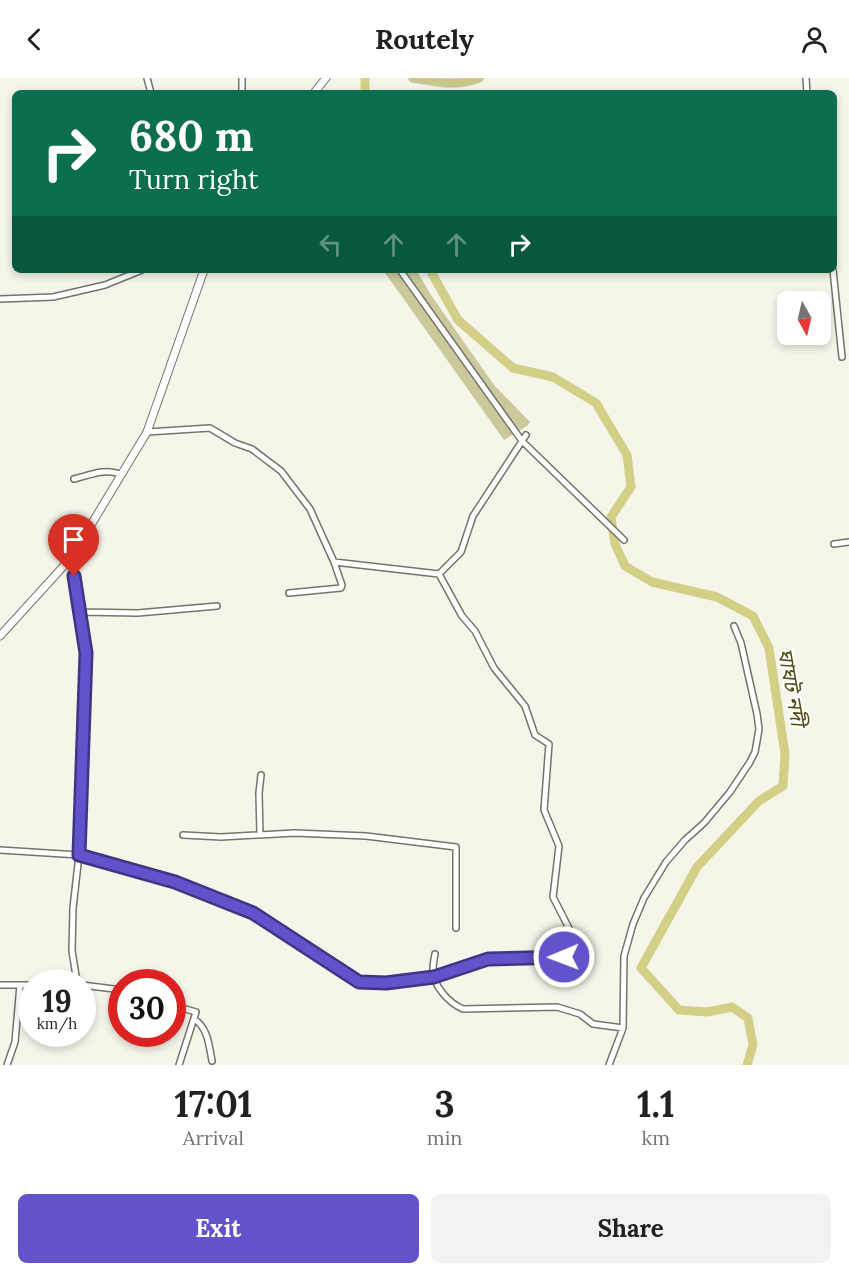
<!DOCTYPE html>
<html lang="en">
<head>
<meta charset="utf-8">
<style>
  body { margin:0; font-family:Lora,"Noto Sans Bengali",serif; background:#f2f2f2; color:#202124; height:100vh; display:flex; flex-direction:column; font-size:22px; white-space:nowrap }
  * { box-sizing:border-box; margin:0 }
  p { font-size:20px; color:#757577 }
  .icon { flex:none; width:33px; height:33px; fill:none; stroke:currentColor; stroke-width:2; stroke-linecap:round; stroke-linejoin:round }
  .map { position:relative; height:987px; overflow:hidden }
  .drawer { display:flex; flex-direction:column; background:#fff; flex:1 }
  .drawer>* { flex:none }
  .hud { position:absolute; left:12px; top:12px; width:825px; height:183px; border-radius:9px; box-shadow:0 3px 9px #0003; background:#0b6e4f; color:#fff; overflow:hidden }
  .needle { width:39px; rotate:172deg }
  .tools { position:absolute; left:777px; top:213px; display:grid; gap:12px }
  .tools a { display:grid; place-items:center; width:54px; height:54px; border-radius:9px; background:#fff; box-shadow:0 3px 9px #0003; font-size:30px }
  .speed { position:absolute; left:18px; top:891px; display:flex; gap:12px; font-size:30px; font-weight:700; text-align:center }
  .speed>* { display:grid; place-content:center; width:78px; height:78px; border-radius:50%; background:#fff; box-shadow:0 3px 9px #0003; line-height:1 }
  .speed small { font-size:15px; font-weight:400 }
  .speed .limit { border:9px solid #d22; background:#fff; color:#111 }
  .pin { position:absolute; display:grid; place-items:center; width:51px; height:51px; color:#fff; margin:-62px -26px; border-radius:50% 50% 50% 0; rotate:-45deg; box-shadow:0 0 6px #0007 }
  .pin .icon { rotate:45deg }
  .me { position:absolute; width:66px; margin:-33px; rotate:269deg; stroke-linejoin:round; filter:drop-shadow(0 0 4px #0008) }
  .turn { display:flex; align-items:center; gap:21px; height:126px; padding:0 18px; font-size:27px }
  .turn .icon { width:78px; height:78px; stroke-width:2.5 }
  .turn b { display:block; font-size:42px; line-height:51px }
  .lanes { display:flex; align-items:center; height:57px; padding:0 18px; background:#0003; justify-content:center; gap:30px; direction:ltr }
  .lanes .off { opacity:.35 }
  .eta { display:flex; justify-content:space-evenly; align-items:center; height:102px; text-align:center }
  .eta b { font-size:36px; font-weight:700; line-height:42px }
  .cta { display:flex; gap:12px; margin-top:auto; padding:12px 18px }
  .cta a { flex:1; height:69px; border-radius:9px; background:#6252cb; color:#fff; font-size:24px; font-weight:700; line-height:69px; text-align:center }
  .cta a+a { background:#f2f2f2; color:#202124 }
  header { display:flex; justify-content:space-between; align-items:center; height:78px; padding:0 18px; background:#fff; font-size:27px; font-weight:700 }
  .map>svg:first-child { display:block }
  .green { fill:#cbc89c }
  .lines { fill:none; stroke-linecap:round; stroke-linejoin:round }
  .river { stroke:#d4cf87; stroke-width:9 }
  .minor-casing { stroke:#74746a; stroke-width:8 }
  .tertiary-casing { stroke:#74746a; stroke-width:9 }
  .primary-casing { stroke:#d2d2d1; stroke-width:10 }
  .minor { stroke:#fff; stroke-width:5 }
  .tertiary { stroke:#fff; stroke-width:7 }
  .primary { stroke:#cac589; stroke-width:8 }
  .route-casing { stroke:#403584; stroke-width:15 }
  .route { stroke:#6252cb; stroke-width:10 }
  .labels { text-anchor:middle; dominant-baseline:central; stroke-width:4.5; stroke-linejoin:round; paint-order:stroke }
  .water-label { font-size:21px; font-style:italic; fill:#4f4a14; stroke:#fff }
</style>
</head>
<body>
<header><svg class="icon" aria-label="back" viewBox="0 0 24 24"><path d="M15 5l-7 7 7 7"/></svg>Routely<svg class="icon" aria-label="person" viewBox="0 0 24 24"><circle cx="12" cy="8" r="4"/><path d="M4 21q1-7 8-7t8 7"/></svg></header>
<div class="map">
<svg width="849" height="987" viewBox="0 0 849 987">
  <rect width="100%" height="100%" fill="#f6f5ea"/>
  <path class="green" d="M383,192H416L431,217L494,307L530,344L527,348L504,362Z"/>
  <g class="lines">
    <path class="river" d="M365,15V0
      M430,192L458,242L513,290L553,299L596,325L627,377L631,409L611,439L615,466L625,488L652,504L717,519L753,538L769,570L785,676L783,708L759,723L697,789L641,890L679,932L707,934L732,929L748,940L753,967L747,987"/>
    <g class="minor-casing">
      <path id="minor" d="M147,0L151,15
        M242,0V15
        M806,0L807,15
        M400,192L522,363L624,462
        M833,192L842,279
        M0,221L53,219L105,207L142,192
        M147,354L210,350L235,365L252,371L281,393L310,431L334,484L439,496L461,474L473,438L526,357
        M74,401C90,397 105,390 120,396
        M834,466L849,464
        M71,480L81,534L86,575L79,777L73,830L72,873L77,904
        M289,515L341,510L342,507L334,484
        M81,534L138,535L217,528
        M183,757L221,759L295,755L366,758L456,769V850
        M260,757L259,715L261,697
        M0,772L79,777L175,804L253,835L359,904L386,905L434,899L488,881L564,879L577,866L553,819L559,768L544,732L549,666L535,657L525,628L494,590L475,553L462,538L439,496
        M435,876C434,881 433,887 433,892C433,908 449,925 463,931L557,929L580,936L593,946L623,950
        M0,907H20
        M82,907L122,912
        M172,927L196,934L179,987
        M194,941C208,950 209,967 212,983
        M7,987L15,964L20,907H32
        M609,987L623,950L624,878L633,846L644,820L666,784L685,762L704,745L730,714L750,684L755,674L759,651L757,636L741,565L734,548"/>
    </g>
    <g class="tertiary-casing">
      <path id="tertiary" d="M314,15L326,0
        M0,558L71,480L147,354L204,192"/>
    </g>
    <g class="primary-casing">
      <path id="primary" d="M413,0C435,4 458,9 479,0"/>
    </g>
    <use href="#minor" class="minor"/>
    <use href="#tertiary" class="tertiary"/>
    <use href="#primary" class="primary"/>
  </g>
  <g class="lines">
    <g class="route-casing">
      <path id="route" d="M74,498L86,575L79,777L175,804L253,835L359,904L386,905L434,899L488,881L564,879"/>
    </g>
    <use href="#route" class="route"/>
  </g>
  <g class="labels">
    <g class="water-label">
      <text transform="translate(792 609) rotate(80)">ঘাঘট নদী</text>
    </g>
  </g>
</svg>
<div class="tools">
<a><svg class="needle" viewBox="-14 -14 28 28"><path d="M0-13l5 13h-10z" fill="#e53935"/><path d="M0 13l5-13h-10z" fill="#757577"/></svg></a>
</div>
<div class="speed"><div>19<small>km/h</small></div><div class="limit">30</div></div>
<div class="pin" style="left:74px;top:498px;background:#d93025"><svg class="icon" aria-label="arrive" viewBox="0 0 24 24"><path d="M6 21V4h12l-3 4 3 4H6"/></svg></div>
<svg class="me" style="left:564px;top:879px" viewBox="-20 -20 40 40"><circle r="17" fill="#6252cb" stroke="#fff" stroke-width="3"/><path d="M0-11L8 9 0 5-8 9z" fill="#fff"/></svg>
<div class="hud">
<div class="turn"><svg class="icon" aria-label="right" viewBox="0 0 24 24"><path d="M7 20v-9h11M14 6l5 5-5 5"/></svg><div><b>680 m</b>Turn right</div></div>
<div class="lanes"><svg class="icon off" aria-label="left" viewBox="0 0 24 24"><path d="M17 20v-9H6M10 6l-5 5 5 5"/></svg><svg class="icon off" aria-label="ahead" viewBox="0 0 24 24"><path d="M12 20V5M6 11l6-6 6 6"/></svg><svg class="icon off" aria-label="ahead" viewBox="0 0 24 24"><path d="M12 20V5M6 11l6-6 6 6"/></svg><svg class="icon" aria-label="right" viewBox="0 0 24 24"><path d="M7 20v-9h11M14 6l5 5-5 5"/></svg></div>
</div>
</div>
<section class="drawer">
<div class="eta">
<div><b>17:01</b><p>Arrival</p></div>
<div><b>3</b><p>min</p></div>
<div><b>1.1</b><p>km</p></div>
</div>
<div class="cta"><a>Exit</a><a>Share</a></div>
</section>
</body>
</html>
